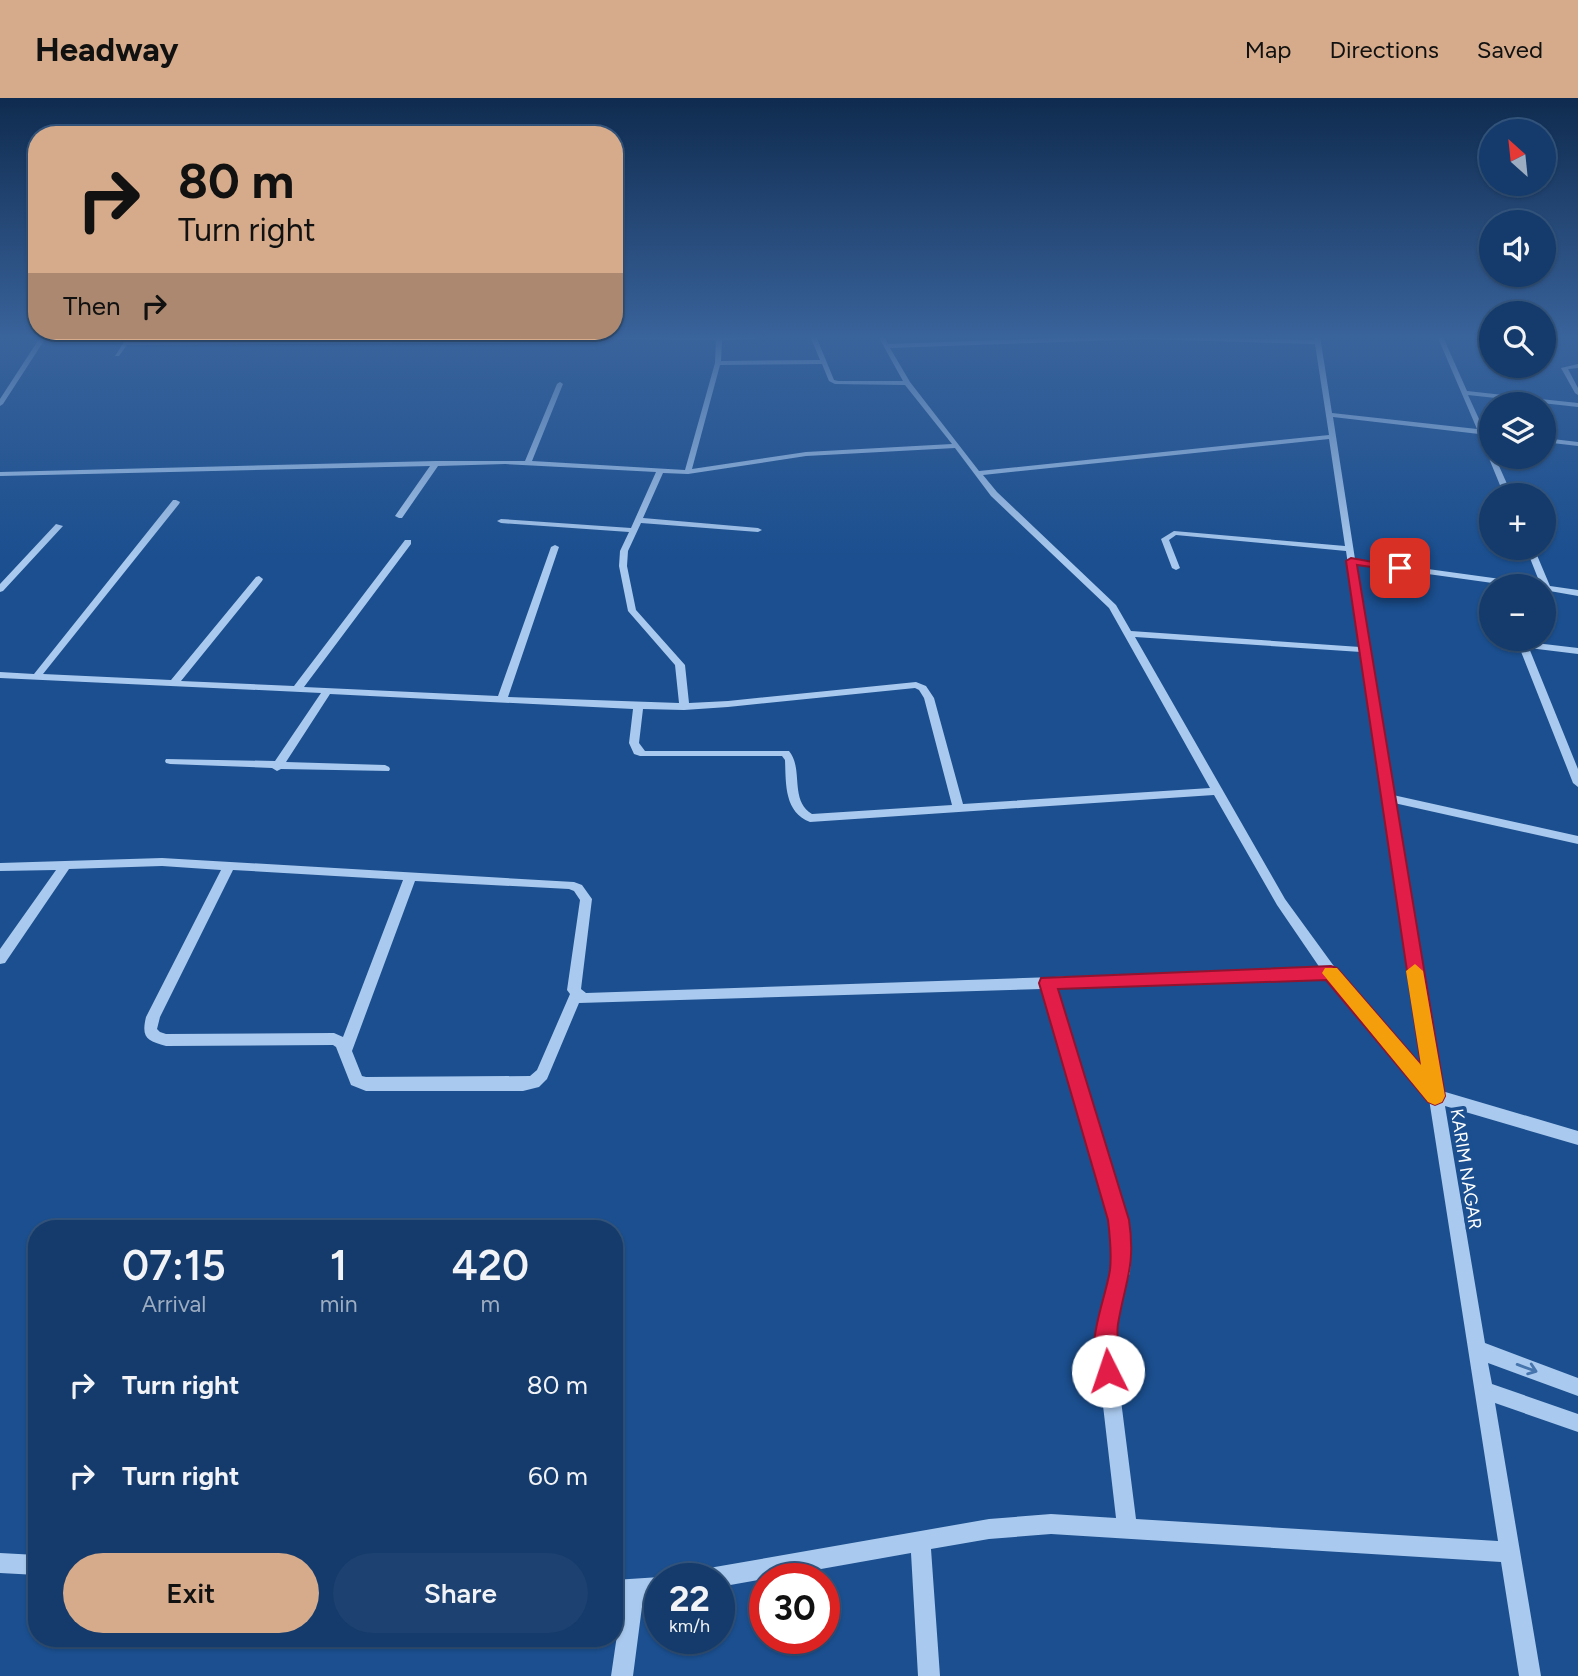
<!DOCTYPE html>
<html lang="en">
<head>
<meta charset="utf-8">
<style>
  body { margin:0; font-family:Figtree,sans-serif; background:#1d4271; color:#f1f3f6; height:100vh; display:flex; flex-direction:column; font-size:26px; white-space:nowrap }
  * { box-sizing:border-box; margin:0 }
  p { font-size:23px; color:#9dadc1 }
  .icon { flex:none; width:38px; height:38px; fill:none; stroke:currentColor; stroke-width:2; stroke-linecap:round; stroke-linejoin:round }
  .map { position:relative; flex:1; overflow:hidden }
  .sheet { position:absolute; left:28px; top:1122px; width:595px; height:427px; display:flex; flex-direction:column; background:#143b6b; border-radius:28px; box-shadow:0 2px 5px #0004,0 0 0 2px #33557e }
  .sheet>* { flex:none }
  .hud { position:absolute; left:28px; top:28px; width:595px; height:214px; border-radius:28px; box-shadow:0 2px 5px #0004,0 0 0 2px #33557e; background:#d6ab8b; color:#111; overflow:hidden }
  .needle { width:46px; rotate:333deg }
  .buttons { position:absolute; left:1479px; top:21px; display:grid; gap:14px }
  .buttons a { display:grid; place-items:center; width:77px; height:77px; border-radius:50%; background:#143b6b; box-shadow:0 2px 5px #0004,0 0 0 2px #33557e; font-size:35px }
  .speed { position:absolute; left:644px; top:1465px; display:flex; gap:14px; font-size:35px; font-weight:700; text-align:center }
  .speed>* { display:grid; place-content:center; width:91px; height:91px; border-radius:50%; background:#143b6b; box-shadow:0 2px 5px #0004,0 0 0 2px #33557e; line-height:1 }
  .speed small { font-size:18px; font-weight:400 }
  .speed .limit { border:10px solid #d22; background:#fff; color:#111 }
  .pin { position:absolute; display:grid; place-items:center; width:60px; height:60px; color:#fff; margin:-30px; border-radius:14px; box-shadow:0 4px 10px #0006 }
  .me { position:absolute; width:77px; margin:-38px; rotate:356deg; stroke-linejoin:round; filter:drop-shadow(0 0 5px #0008) }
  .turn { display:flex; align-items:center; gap:24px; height:147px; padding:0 35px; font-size:32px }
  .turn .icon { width:91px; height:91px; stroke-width:2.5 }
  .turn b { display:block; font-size:49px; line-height:60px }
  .then { display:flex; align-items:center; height:66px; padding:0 35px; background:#0003; gap:14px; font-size:26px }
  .eta { display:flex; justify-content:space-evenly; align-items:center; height:119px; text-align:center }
  .eta b { font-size:42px; font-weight:600; line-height:49px }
  .action { display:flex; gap:14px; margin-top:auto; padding:14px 35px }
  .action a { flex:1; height:80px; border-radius:42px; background:#d6ab8b; color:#111; font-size:28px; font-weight:600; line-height:80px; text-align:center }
  .action a+a { background:#1d4271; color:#f1f3f6 }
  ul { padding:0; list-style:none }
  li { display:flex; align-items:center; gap:21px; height:91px; padding:0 35px }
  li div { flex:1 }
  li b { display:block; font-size:26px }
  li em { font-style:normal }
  header { display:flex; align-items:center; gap:42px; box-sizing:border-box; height:98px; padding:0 35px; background:#d6ab8b; color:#111 }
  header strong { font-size:33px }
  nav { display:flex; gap:38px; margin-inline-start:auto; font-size:24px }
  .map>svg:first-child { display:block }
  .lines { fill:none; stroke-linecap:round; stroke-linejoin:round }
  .minor { fill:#a9c9ee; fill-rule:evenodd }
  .oneway { stroke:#4674ac }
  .route { fill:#e11d48; stroke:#92132f; stroke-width:2 }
  .slow { fill:#f59e0b }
  .labels { text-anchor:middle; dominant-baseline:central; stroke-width:7; stroke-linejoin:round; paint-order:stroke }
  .street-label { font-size:18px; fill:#fff; stroke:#1b4f8f }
</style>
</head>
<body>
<header>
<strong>Headway</strong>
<nav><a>Map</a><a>Directions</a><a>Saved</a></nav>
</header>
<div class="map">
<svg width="1578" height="1578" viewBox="0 0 1578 1578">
  <rect width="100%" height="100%" fill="#1b4f8f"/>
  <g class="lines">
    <path class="minor" d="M41,238H47L3,306L0,308V301Z
      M128,238L133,239L130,243L586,240L598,238L756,239L759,241L722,242L721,263L820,262L810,238H816L834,282L838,283H903L878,238H884L888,246L1117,238L1315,242L1314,238H1320L1332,315L1477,331L1438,240L1447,238L1444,241L1467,293L1578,305V309L1468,297L1484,332L1491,333V337L1485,336L1491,349V359H1495L1512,397H1504L1479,336L1333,319L1355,461L1530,485L1534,488H1514L1356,466L1393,697L1578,738V746L1394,705L1442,993L1578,1033V1047L1445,1008L1485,1245L1578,1280V1298L1488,1265L1492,1286L1578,1316V1334L1495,1305L1541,1578H1519L1501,1464L1051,1436L989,1441L931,1451L940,1578H918L911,1455L719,1489V1480H699L702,1473L709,1470L989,1421L1051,1416L1116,1420L1096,1247L1101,1210L1112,1174L1115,1151L1110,1122L1042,891L579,905L547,981L539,989L523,993H366L351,987L336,949L333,947L166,948C147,943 141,940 146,919L221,772L162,768L69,771L5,865L0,866V851L56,772L0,773V765L162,760L574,784L582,787L592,801L581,891L586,895L1320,870L1277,807L1214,697L810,724C784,714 786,685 785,662L782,658H640L634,656L629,645L633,611L330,596L286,664L385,667L389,669L390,671L389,673L281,671L277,673L272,670L170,666L166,665L165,663L166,661L275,663L321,595L0,580V574L34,576L173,402H176L180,404L179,406L43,576L171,582L256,479L259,478L263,481L262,483L181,583L294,588L405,442H411V446L304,589L498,598L551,449L555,447L559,449L508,599L679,605L675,567L628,513L619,468L620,453L629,434L501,425L497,423L501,421L631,430L656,374L505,366L438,368L402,420H399L395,418L430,368L0,378V374L436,363H525L557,286L560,284L563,286L532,363L685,372L715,265L716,242L601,241L586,244L127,247L119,258H115ZM1143,241L1315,246L1329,337L979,373L910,284L890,250ZM822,266L829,283L835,286L905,287L952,346L806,354L692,371L720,267ZM1329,341L1345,448L1174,433L1161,441L1172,470L1176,472L1180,470L1169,442L1176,437L1346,453L1360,549L1131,533L1116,507L997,394L983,377ZM955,350L991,398L1109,510L1210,690L963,706L934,600L926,588L916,584L728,603L689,605L685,567L636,512L627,468L628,453L641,425L758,434L762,432L758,430L643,420L663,375L688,376L806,358ZM1135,539L1361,554L1424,975L1336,871L1285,801ZM915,590L919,592L924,600L952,707L812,716C789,702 804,671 789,653H645L639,645L643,611L684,612L728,609ZM233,772L403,782L343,939L334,935L166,936L160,934L157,931L160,919ZM415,783L569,791L574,793L580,802L567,892L570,896L537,972L530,978L366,979L362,978L352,953ZM1328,881L1429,1001L1498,1443L1136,1421L1114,1247L1119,1210L1130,1174L1131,1151L1126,1122L1055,890Z
      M1578,266V270L1568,271L1578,290V297L1575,295L1561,270Z
      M1544,340L1578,344V348L1544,344Z
      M56,426L63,428L3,493L0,494V486Z
      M1526,450H1534L1550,488L1578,492V498L1544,492V488H1541Z
      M1516,541H1525L1527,544L1578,550V556L1529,550L1578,671V689L1573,685Z
      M0,1455L37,1457V1477L0,1475Z
      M660,1479L665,1480H660V1500L643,1501L633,1578H611L622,1503H614V1482Z"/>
  </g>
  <defs><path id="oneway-shaft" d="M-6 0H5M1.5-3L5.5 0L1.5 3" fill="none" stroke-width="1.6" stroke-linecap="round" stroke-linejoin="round" transform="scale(1.75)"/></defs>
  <use class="oneway" href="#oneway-shaft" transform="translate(1527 1270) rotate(20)"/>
  <linearGradient id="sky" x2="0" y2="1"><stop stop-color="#0f2b4f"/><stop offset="0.52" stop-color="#39639b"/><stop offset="1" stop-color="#39639b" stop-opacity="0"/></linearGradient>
  <rect width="1578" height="459" fill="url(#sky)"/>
  <path class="route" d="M1351,460L1406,470L1400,473L1357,467L1445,998L1442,1004L1435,1007L1428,1004L1326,882L1058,891L1129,1122C1136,1168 1125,1184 1118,1226C1115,1245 1124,1264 1116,1282L1108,1285L1100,1282C1084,1245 1104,1208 1110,1172C1112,1155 1110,1139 1108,1122L1039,885L1041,880L1331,868L1337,870L1421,967L1346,463Z"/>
  <path class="slow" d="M1415,866L1423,873L1445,998L1442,1004L1435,1007L1428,1004L1322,875L1325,870H1337L1421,967L1406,873Z"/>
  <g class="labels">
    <g class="street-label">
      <text transform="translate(1466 1071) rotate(81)">KARIM NAGAR</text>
    </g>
  </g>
</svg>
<div class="buttons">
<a><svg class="needle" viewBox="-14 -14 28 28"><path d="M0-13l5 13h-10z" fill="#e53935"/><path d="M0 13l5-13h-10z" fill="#9dadc1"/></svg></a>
<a><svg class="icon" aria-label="sound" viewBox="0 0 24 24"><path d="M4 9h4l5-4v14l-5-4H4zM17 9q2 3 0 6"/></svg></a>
<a><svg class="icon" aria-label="search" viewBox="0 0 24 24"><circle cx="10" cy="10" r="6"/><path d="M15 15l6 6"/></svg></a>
<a><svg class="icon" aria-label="layers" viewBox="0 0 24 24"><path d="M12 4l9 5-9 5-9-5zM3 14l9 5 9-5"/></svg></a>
<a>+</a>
<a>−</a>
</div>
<div class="speed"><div>22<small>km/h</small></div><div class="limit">30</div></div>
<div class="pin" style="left:1400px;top:470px;background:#d93025"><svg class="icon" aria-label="arrive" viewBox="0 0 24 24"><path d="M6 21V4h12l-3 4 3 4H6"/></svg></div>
<svg class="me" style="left:1108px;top:1273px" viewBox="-20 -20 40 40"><circle r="19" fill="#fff"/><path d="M0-13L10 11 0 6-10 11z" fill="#e11d48"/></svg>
<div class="hud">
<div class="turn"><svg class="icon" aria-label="right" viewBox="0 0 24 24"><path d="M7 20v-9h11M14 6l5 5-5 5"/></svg><div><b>80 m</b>Turn right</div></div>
<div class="then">Then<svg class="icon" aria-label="right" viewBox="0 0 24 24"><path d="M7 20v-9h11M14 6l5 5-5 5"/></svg></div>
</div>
<section class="sheet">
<div class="eta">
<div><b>07:15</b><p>Arrival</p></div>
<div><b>1</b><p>min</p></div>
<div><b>420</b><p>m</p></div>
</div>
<ul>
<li><svg class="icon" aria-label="right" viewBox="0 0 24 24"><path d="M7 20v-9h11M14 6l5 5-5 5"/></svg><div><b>Turn right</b></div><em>80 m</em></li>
<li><svg class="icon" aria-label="right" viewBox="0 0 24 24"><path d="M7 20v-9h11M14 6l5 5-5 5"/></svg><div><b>Turn right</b></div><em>60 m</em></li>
</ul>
<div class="action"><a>Exit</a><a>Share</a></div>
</section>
</div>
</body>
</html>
